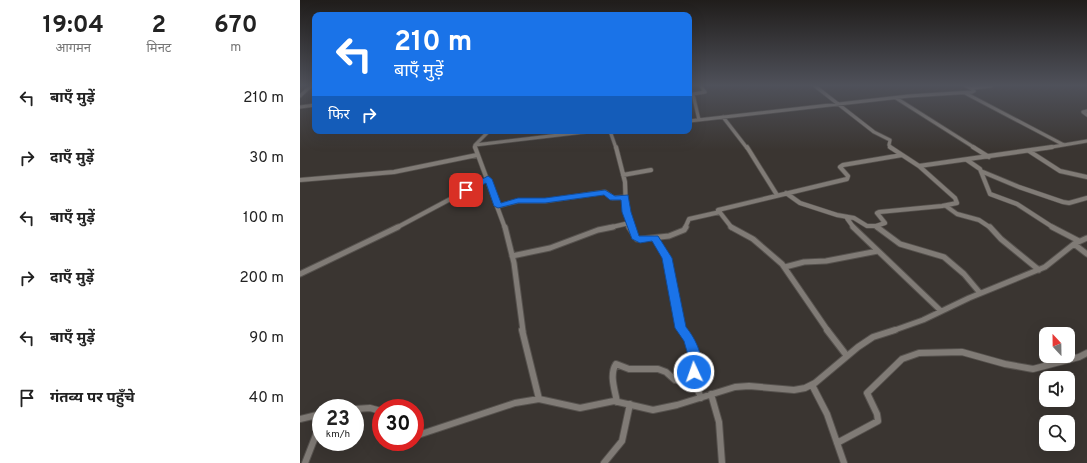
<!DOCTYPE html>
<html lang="hi">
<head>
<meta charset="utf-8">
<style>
  body { margin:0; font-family:Overpass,"Noto Sans Devanagari",sans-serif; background:#f6f6f6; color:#222; height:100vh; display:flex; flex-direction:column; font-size:15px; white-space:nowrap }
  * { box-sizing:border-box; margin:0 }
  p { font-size:13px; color:#767676 }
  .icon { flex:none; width:22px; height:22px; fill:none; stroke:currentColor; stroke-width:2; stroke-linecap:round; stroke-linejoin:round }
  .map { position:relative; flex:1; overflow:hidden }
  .panel { display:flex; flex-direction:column; background:#fff; width:300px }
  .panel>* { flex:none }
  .guide { position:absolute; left:12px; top:12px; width:380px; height:122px; border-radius:8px; box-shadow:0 4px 16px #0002; background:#1a73e8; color:#fff; overflow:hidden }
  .needle { width:26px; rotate:338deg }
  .buttons { position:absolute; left:739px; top:327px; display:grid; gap:8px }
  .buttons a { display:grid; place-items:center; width:36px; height:36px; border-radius:8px; background:#fff; box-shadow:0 4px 16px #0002; font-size:20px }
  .speed { position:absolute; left:12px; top:399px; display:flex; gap:8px; font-size:20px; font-weight:700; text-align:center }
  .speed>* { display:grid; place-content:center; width:52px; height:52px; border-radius:50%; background:#fff; box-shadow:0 4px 16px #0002; line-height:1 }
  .speed small { font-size:10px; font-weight:400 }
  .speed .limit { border:6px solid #d22; background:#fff; color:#111 }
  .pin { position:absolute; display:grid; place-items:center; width:34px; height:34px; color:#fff; margin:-17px; border-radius:8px; box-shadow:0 2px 6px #0006 }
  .me { position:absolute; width:44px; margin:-22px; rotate:357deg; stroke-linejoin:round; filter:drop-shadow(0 0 3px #0008) }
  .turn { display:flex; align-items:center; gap:14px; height:84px; padding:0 16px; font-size:18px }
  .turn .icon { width:52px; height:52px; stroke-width:2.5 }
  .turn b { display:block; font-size:28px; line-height:34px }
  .then { display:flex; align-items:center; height:38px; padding:0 16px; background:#0003; gap:8px; font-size:15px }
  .eta { display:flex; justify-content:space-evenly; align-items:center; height:68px; text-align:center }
  .eta b { font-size:24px; font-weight:700; line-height:28px }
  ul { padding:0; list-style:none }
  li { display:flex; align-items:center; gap:12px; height:60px; padding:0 16px }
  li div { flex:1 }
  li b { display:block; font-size:15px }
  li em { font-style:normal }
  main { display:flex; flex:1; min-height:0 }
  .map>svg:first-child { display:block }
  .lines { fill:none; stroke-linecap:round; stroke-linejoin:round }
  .minor-far3-casing { stroke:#56524e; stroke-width:4.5 }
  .minor-far2-casing { stroke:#56524e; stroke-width:5.5 }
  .minor-far1-casing { stroke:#56524e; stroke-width:7 }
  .minor-casing { stroke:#56524e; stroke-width:8 }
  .minor-far3 { stroke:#807b76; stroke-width:3 }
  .minor-far2 { stroke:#807b76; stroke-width:4 }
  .minor-far1 { stroke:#807b76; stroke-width:5 }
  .minor { stroke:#807b76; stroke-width:6 }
  .route { fill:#1a73e8; stroke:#114b97 }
</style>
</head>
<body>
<main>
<section class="panel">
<div class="eta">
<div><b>19:04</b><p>आगमन</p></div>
<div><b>2</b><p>मिनट</p></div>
<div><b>670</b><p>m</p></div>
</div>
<ul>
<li><svg class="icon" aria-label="left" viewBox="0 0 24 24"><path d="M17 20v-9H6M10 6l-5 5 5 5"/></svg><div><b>बाएँ मुड़ें</b></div><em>210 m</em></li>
<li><svg class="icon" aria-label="right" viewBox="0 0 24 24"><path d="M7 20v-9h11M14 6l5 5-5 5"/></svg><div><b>दाएँ मुड़ें</b></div><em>30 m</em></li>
<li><svg class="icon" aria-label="left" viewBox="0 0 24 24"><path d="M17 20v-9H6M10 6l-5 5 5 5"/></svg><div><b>बाएँ मुड़ें</b></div><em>100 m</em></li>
<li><svg class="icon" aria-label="right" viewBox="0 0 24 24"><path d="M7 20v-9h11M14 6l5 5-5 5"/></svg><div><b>दाएँ मुड़ें</b></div><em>200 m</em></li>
<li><svg class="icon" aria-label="left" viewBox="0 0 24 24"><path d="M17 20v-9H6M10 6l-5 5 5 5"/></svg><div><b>बाएँ मुड़ें</b></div><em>90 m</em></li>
<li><svg class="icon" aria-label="arrive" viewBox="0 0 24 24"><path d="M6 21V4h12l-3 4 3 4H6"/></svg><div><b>गंतव्य पर पहुँचे</b></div><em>40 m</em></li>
</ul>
</section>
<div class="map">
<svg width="787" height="463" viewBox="0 0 787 463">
  <rect width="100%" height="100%" fill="#3a3531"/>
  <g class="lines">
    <g class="minor-far3-casing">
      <path id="minor-far3" d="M515,86L574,132L590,140L589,145L591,148
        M666,86L672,89
        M665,93L764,145
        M0,96L11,86
        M596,98L675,148
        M0,107L15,105
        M787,111L783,112L787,115
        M423,117L447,148
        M399,120L393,94L405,92L401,86
        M389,121L609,96L672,92L674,91L672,89L673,88L691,86
        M310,131L316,148
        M175,145L293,131
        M175,148V145L189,131
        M746,148L787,141"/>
    </g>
    <g class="minor-far2-casing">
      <path id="minor-far2" d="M175,147L205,228
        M316,147L325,182L326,212L330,228
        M447,147L477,195
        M590,147L619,166L752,147
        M673,147L689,157
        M729,151L760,171L787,177
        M667,160L680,169L690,194L717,204L754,228
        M683,172L719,187L763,202L769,203L787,198
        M323,175L351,170
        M0,180L94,172L177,155
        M486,193L500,203L537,215L554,218L567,226H576L578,228
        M198,206L218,201H245L305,192L313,198L325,197
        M646,206L657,214L679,220L691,228
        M546,217L554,228
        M576,226L585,223L577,213L579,212L642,206L657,203L655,198L619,166
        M96,228L188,179
        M308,228L329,223
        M385,228L389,219L420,212
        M432,228L418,210L547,179L548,176L540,167L543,165L602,155"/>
    </g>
    <g class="minor-far1-casing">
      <path id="minor-far1" d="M205,227L214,263L223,331
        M329,227L337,239H341L369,236L384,230L386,227
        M431,227L453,239L482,264L528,331
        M553,227L641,311
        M577,227L600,244L644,257L664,274L680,293
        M690,227L701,239L739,270
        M752,227L779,241
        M355,238L367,258L379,324L382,331
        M774,244L787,254
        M212,256L250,248L298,230L313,227
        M485,267L504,262L526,261L578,251
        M0,274L98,227
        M592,331L623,320L669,298L745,267L774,244L787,238"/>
    </g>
    <g class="minor-casing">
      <path id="minor" d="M222,330L239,399
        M382,330L392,346L396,385L401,398
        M527,330L547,356
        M512,385L527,414L544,463
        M411,394L419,422L422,463
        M317,402C315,390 309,375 316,364L329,369H358L366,372L375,380L394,382
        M55,409L70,408L81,411
        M0,419L21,414
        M115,436L215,403L239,399L280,408L314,401L353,410L377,405L435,387L449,386L494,390L505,388L515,383L558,347L573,337L595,330
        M537,443L578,421L577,414L567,393L602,359L619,353L662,352L705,364L733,369L779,357L787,353
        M5,463L21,422
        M304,463L322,441L330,404"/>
    </g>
    <use href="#minor-far3" class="minor-far3"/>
    <use href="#minor-far2" class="minor-far2"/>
    <use href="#minor-far1" class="minor-far1"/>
    <use href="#minor" class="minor"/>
  </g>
  <linearGradient id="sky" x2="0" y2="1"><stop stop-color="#201d1b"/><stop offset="0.57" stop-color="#4f515a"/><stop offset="1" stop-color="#4f515a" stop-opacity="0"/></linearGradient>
  <rect width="787" height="150" fill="url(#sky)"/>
  <path class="route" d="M188,176L192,179L201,203L218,198H245L305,190L315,196L328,195L331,212L339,236H358L372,258L386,327C396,339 406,360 399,375L394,377L390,375L388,372V355L384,341L375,328L362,258L352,241L340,243L332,239L322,212L321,200H310L304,195L245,203H218L198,208L194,206L186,183L169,192H163L162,190Z"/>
</svg>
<div class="buttons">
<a><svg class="needle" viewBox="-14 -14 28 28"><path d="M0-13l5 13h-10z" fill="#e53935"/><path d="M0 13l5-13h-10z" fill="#767676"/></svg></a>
<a><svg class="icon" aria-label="sound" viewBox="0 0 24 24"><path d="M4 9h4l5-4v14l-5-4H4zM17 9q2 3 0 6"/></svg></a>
<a><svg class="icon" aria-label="search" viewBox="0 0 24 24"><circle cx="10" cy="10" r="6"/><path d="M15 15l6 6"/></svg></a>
</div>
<div class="speed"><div>23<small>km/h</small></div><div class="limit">30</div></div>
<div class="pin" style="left:166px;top:190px;background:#d93025"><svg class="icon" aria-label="arrive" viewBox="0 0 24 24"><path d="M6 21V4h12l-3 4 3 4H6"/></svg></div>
<svg class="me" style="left:394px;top:372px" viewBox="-20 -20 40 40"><circle r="17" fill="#1a73e8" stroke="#fff" stroke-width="3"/><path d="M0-11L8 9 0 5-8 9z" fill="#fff"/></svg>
<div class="guide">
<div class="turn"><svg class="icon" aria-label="left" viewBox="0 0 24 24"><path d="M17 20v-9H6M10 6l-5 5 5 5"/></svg><div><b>210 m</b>बाएँ मुड़ें</div></div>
<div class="then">फिर<svg class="icon" aria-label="right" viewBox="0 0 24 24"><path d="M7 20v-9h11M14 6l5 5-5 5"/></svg></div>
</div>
</div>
</main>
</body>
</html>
